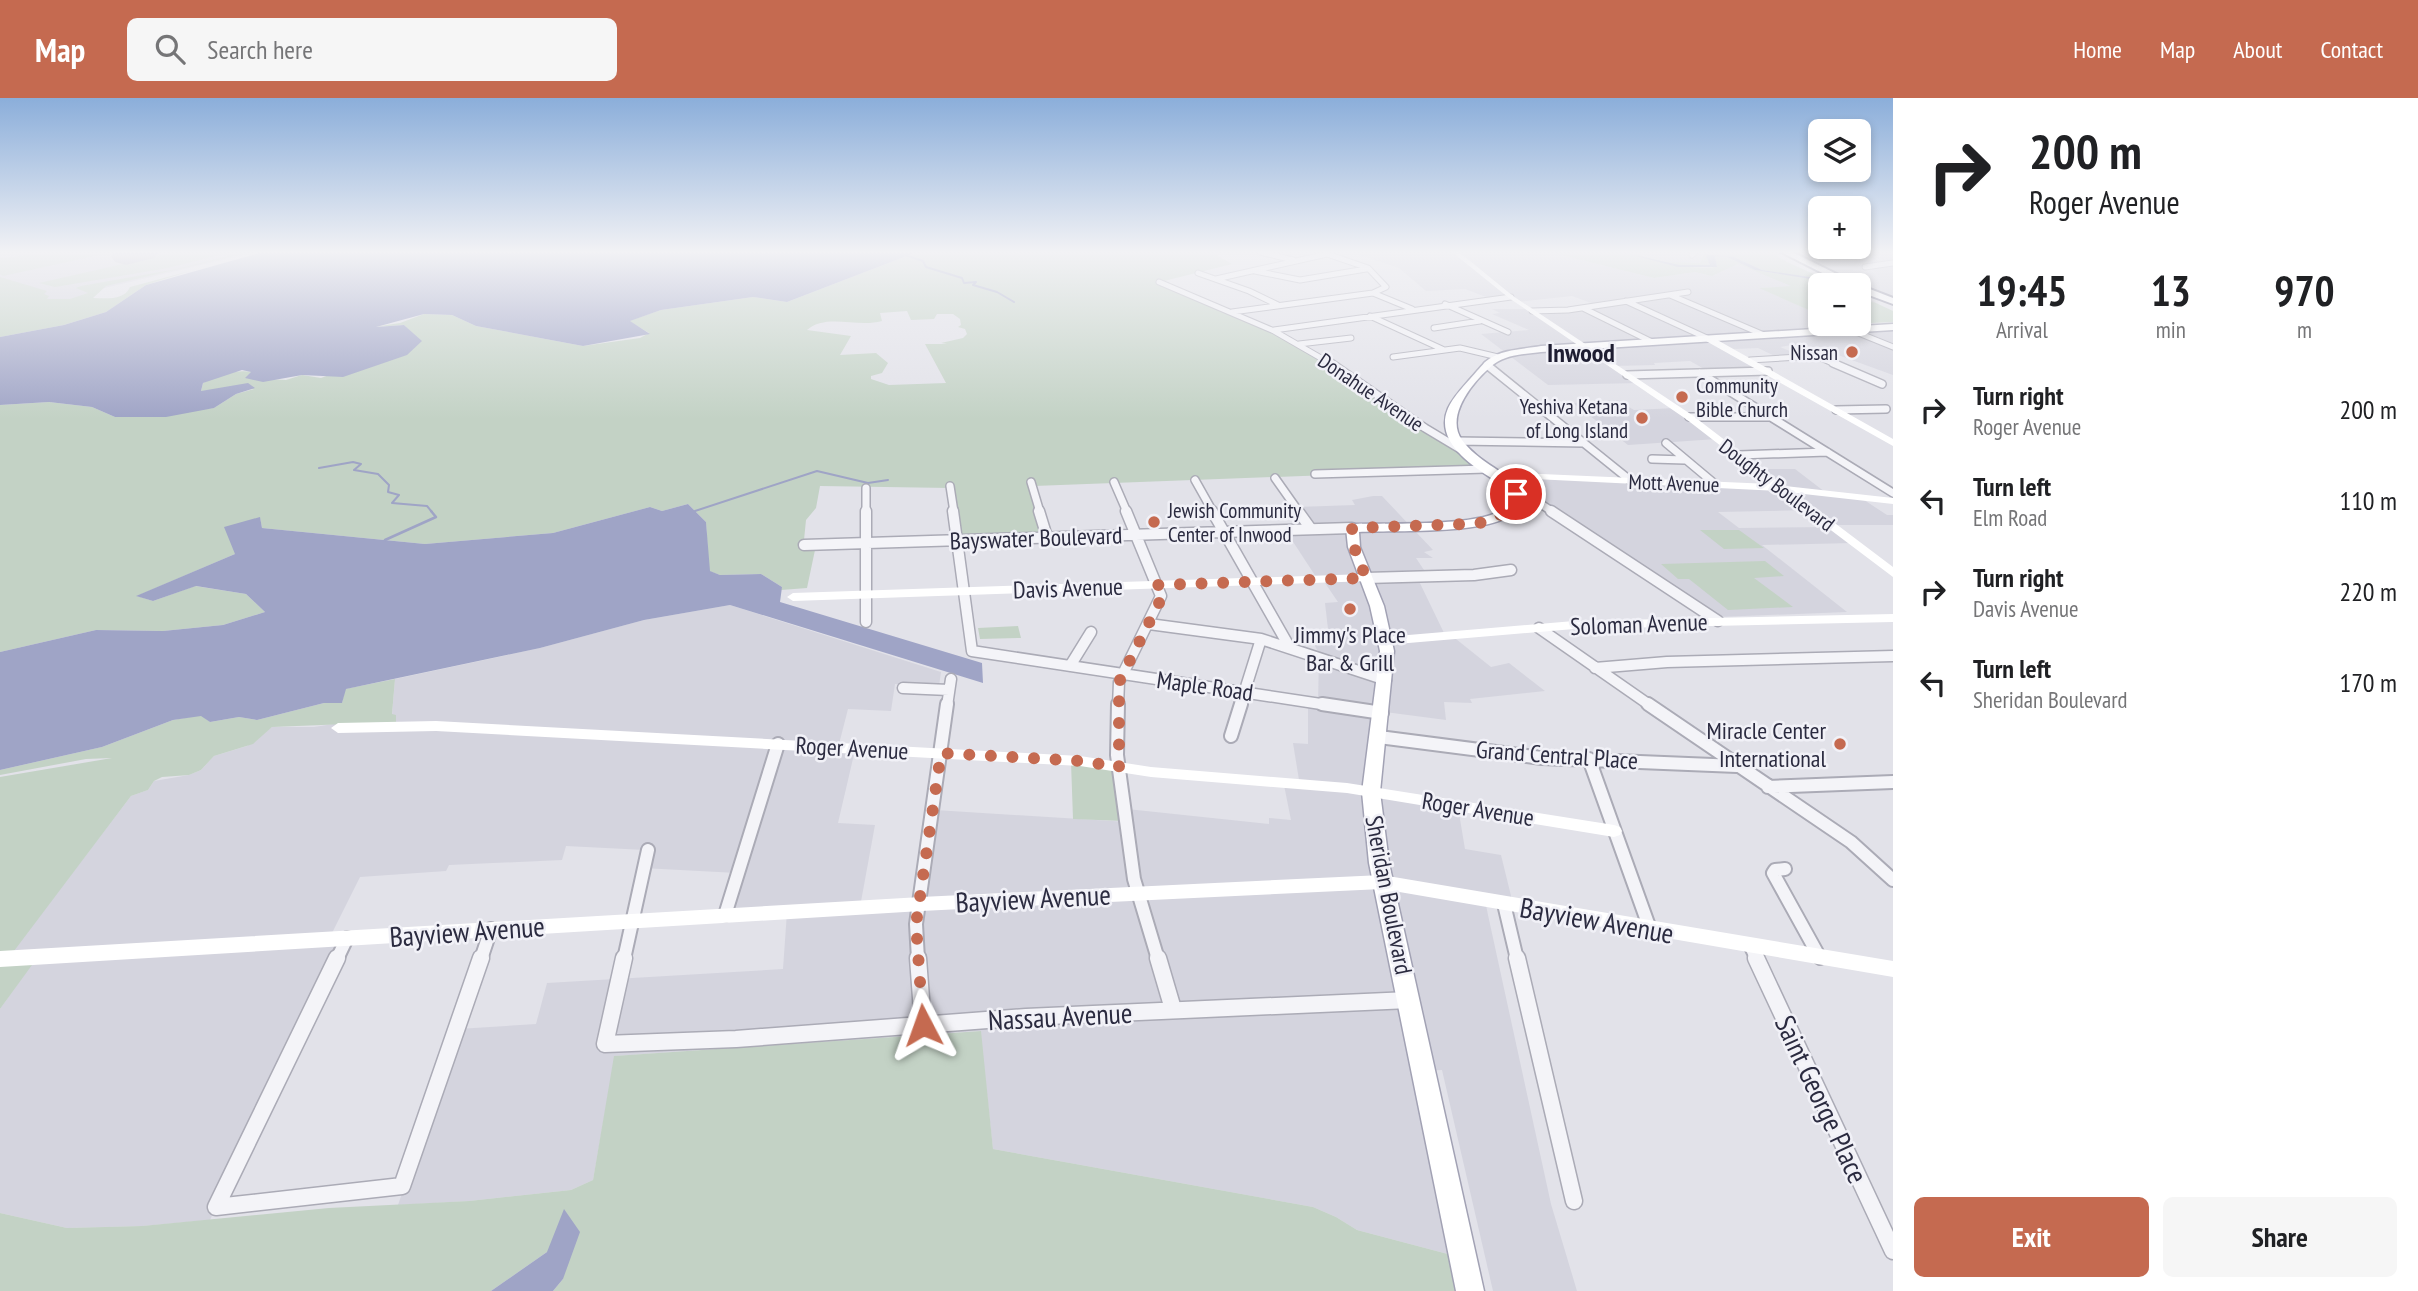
<!DOCTYPE html>
<html lang="en">
<head>
<meta charset="utf-8">
<style>
  body { margin:0; font-family:"PT Sans Narrow",sans-serif; background:#f6f6f6; color:#202124; height:100vh; display:flex; flex-direction:column; font-size:26px; white-space:nowrap }
  * { box-sizing:border-box; margin:0 }
  p { font-size:23px; color:#757577 }
  .icon { flex:none; width:38px; height:38px; fill:none; stroke:currentColor; stroke-width:2; stroke-linecap:round; stroke-linejoin:round }
  .map { position:relative; flex:1; overflow:hidden }
  .details { display:flex; flex-direction:column; background:#fff; width:525px }
  .details>* { flex:none }
  .banner { background:#fff; color:#202124; overflow:hidden }
  .fabs { position:absolute; left:1808px; top:21px; display:grid; gap:14px }
  .fabs a { display:grid; place-items:center; width:63px; height:63px; border-radius:10px; background:#fff; box-shadow:0 4px 10px #0003; font-size:35px }
  .pin { position:absolute; display:grid; place-items:center; width:60px; height:60px; color:#fff; margin:-30px; border:4px solid #fff; border-radius:50%; box-shadow:0 2px 7px #0007 }
  .me { position:absolute; width:77px; margin:-38px; rotate:356deg; stroke-linejoin:round; filter:drop-shadow(0 0 5px #0008) }
  .turn { display:flex; align-items:center; gap:24px; height:147px; padding:0 21px; font-size:32px }
  .turn .icon { width:91px; height:91px; stroke-width:2.5 }
  .turn b { display:block; font-size:49px; line-height:60px }
  .eta { display:flex; justify-content:space-evenly; align-items:center; height:119px; text-align:center }
  .eta b { font-size:42px; font-weight:600; line-height:49px }
  .primary-button { display:flex; gap:14px; margin-top:auto; padding:14px 21px }
  .primary-button a { flex:1; height:80px; border-radius:10px; background:#c56a50; color:#fff; font-size:28px; font-weight:600; line-height:80px; text-align:center }
  .primary-button a+a { background:#f6f6f6; color:#202124 }
  ul { padding:0; list-style:none }
  li { display:flex; align-items:center; gap:21px; height:91px; padding:0 21px }
  li div { flex:1 }
  li b { display:block; font-size:26px }
  li em { font-style:normal }
  header { display:flex; align-items:center; gap:42px; box-sizing:border-box; height:98px; padding:0 35px; background:#c56a50; color:#fff }
  header strong { font-size:33px }
  nav { display:flex; gap:38px; margin-inline-start:auto; font-size:24px }
  .search { width:490px; height:63px; background:#f6f6f6; display:flex; align-items:center; gap:18px; box-sizing:border-box; padding:0 24px; border-radius:10px; color:#757577; font-size:26px }
  main { display:flex; flex:1; min-height:0 }
  .map>svg:first-child { display:block }
  .built { fill:#d4d4de }
  .green { fill:#c3d2c5; fill-rule:evenodd }
  .water { fill:#9fa4c6 }
  .lines { fill:none; stroke-linecap:round; stroke-linejoin:round }
  .stream-far1 { stroke:#9fa4c6; stroke-width:2 }
  .stream { stroke:#9fa4c6; stroke-width:2.5 }
  .runway { fill:#afafbe; fill-rule:evenodd }
  .street-far4-casing { stroke:#ababb6; stroke-width:7 }
  .street-far3-casing { stroke:#ababb6; stroke-width:10 }
  .street-far2-casing { stroke:#ababb6; stroke-width:13 }
  .street-far1-casing { stroke:#ababb6; stroke-width:16 }
  .street-casing { stroke:#ababb6; stroke-width:19 }
  .primary-casing { stroke:#a2a2b4; stroke-width:3 }
  .highway-casing { stroke:#8a8a9f; stroke-width:4 }
  .street-far4 { stroke:#f4f4f8; stroke-width:5 }
  .street-far3 { stroke:#f4f4f8; stroke-width:7 }
  .street-far2 { stroke:#f4f4f8; stroke-width:10 }
  .street-far1 { stroke:#f4f4f8; stroke-width:12 }
  .street { stroke:#f4f4f8; stroke-width:16 }
  .secondary { fill:#fff; fill-rule:evenodd }
  .primary { fill:#fff; fill-rule:evenodd }
  .highway { fill:#fff; fill-rule:evenodd }
  .route { stroke:#c56a50; stroke-width:12; stroke-dasharray:0 21.6 }
  .poi-dot { fill:#c56a50; stroke:#f1f1f7; stroke-width:2.5 }
  .labels { text-anchor:middle; dominant-baseline:central; stroke-width:5; stroke-linejoin:round; paint-order:stroke }
  .far-poi-label { font-size:21px; fill:#2b2b40; stroke:#f1f1f7; text-anchor:end }
  .far-street-label { font-size:21px; fill:#2b2b40; stroke:#f1f1f7 }
  .street-label { font-size:24px; fill:#2b2b40; stroke:#f1f1f7 }
  .poi-label { font-size:24px; fill:#2b2b40; stroke:#f1f1f7 }
  .far-district-label { font-size:26px; font-weight:bold; fill:#1e1d31; stroke:#f1f1f7 }
  .near-street-label { font-size:28px; fill:#2b2b40; stroke:#f1f1f7 }
</style>
</head>
<body>
<header>
<strong>Map</strong>
<div class="search"><svg class="icon" aria-label="search" viewBox="0 0 24 24"><circle cx="10" cy="10" r="6"/><path d="M15 15l6 6"/></svg>Search here</div>
<nav><a>Home</a><a>Map</a><a>About</a><a>Contact</a></nav>
</header>
<main>
<div class="map">
<svg width="1893" height="1193" viewBox="0 0 1893 1193">
  <rect width="100%" height="100%" fill="#e2e2e9"/>
  <path class="built" d="M0,154H256L96,192L87,198L62,204L35,202L0,182Z
    M1351,154H1549L1654,180L1695,174L1712,178L1738,166L1793,188L1760,190L1820,217V226H1858L1859,220L1879,230L1893,229V277L1838,257L1822,258L1792,247L1780,249L1802,258L1779,260L1758,250L1733,251L1766,271L1708,273L1690,263L1654,265L1655,267L1615,268L1638,285L1548,287L1481,236L1529,232L1492,216L1500,215L1492,211H1563L1594,206L1572,198L1518,204L1511,199H1486L1465,191L1426,193L1399,170Z
    M1633,154H1705L1700,165L1671,164Z
    M1786,154H1893V204L1858,187L1843,184Z
    M1617,302L1634,312L1675,310L1717,341L1628,347L1573,305Z
    M1759,371H1795L1825,394L1861,400L1887,417H1893V427H1832Z
    M1496,377L1774,389L1810,412L1718,414L1739,430L1833,429L1853,445L1762,447L1847,514L1718,519Z
    M1373,398H1382L1433,452L1424,454L1433,460H1416L1428,478L1417,479L1445,537H1451L1491,569L1509,565L1545,593L1470,601L1472,605L1444,604L1446,622L1385,614L1374,696L1458,709L1465,751L1501,757L1514,810L1486,807L1488,817L1551,1106L1577,1193H1493L1442,972L1422,973L1459,1159L1357,1132L1336,1119L1313,1109L993,1051L980,933L615,958L593,1082L571,1092L469,1103L398,1107L458,931L536,926L547,885L783,871L787,814L723,819L737,775L642,770L645,752L566,748L562,762L449,767L446,773L360,779L329,841H344L210,1122L142,1128L67,1130L0,1115V911L39,856L10,857L131,698L148,692L154,683L189,677L201,672L214,658L247,648L272,629H314L392,617L395,581L540,550L644,522L730,507L941,574L939,588L895,586L891,613L848,611L838,650L855,652L838,725L875,727L860,809L923,806L935,712L1128,724L1127,711L1269,726V720L1291,722L1284,687L1300,688L1293,645L1308,646V604L1318,605L1319,560L1322,561L1306,531H1328L1325,505L1338,504L1323,482H1318L1286,433L1312,431L1297,409L1355,407L1352,402Z"/>
  <path class="green" d="M176,154H232L168,170L55,189L39,185Z
    M244,154H251L106,188L93,200C106,200 124,203 130,189L190,173L146,187L106,214L64,227L0,239V179L47,193L44,196L49,198L47,201H70L88,195L76,190L81,188L177,171Z
    M917,154H1211L1232,166L1156,185L1283,237L1487,371L1034,388L1049,440L956,442L950,390L820,388L816,410L806,422L803,452H815L807,490L781,492L782,489L761,476L720,477L709,473L706,424L688,406L662,413L650,409L553,435L425,446L262,430L260,420L235,456L137,498L153,503L195,488L246,496L265,514L223,527L163,533L96,532L0,554V307L49,304L92,309L115,319L214,310L236,296L254,291L201,293L203,285C218,278 235,271 252,274L246,280L286,282L302,277L321,280L421,243L404,227L374,229L400,225L424,216L452,217L476,228L583,248L640,240L649,235L629,223L661,212L753,199L787,204ZM907,213L911,222L934,221L937,216H953L960,221L961,227L958,229L965,231L967,236L963,240L941,245L947,246H925L946,285L889,287L871,281V278L882,275L888,265L876,255L840,257L851,238L807,232C826,215 857,230 882,223L880,215Z
    M1549,154C1572,154 1597,151 1620,154C1657,158 1676,173 1717,169L1715,158L1727,159L1755,172L1787,177L1762,172L1734,159L1706,156L1710,167H1680L1629,154L1671,164L1700,165L1705,154H1771L1787,164L1838,187L1806,179L1830,187H1820V217L1759,190L1791,188L1738,166L1712,178L1695,174L1654,180Z
    M52,155L99,157L3,178L0,176V160Z
    M1859,197L1893,213V224L1870,225L1859,220V200L1875,205Z
    M1700,432H1739L1764,450L1724,451Z
    M1765,463L1784,478L1754,480L1793,509L1728,512L1689,481H1678L1661,466Z
    M1018,528L1021,540L980,541L978,530Z
    M395,581L392,616L396,617V624L272,629L253,646L214,658L201,672L189,677L162,679L154,683L148,692L131,698L11,857L40,856L0,911V679L112,660L86,661L0,677V672L102,649L173,622L201,617L210,624L239,619L257,622L324,605H342L345,591Z
    M1071,664L1117,670L1123,723L1073,721Z
    M981,933L993,1051L1313,1109L1336,1119L1357,1132L1459,1159L1466,1193H553L563,1181L547,1154L491,1193H0V1115L67,1130L142,1128L329,1110L469,1103L571,1092L593,1082L614,958Z"/>
  <path class="water" d="M263,154H917L787,204L753,199L661,212L630,223L650,236L583,248L476,228L452,217L424,216L376,229L404,227L422,243L407,257L343,279L302,277L263,284L245,280L251,274L242,272L203,285L201,293L248,285L255,290L236,296L214,310L166,319H115L92,309L49,304L0,307V239L64,227L106,214L146,187Z
    M1621,154L1680,167H1710L1705,156L1734,159L1762,172L1816,180L1836,187L1817,182L1755,172L1727,159L1715,158L1717,169H1678Z
    M688,406L706,424L710,473L720,477L761,476L782,489L780,504L982,565L983,585L730,507L644,522L540,550L346,591L342,605H324L257,622L239,619L210,624L201,618L173,622L102,649L0,672V554L96,532L163,533L223,527L265,514L246,496L196,488L153,503L136,498L235,456L224,429L260,419L262,430L425,446L553,435L650,409L662,413Z
    M564,1111L580,1134L563,1181L553,1193H491L547,1154Z"/>
  <g class="lines">
    <path class="stream-far1" d="M905,157L923,163L926,169L962,180L964,185L976,184L973,187L997,194L1014,204
      M319,370L353,364L361,366L354,372L378,376L389,387L388,394L399,397L392,405L427,408L432,414
      M695,413L817,373L868,385L888,382"/>
    <path class="stream" d="M385,442L436,419L431,413"/>
    <path class="runway" d="M114,154H158L154,160L126,167L115,164L111,158Z"/>
    <g class="street-far4-casing">
      <path id="street-far4" d="M1260,154L1293,162
        M1692,157L1695,154
        M1865,169L1893,165
        M1255,173L1300,182L1366,171
        M1198,175L1249,193L1278,207
        M1216,181L1327,156L1368,170L1386,189L1373,195L1232,214
        M1159,184L1274,233L1333,267
        M1373,195L1412,211
        M1670,197L1764,237
        M1626,203L1709,241
        M1445,206L1508,234
        M1583,210L1652,244
        M1532,213L1568,212L1688,194
        M1370,218L1442,251
        M1434,230L1480,223
        M1274,232L1511,199
        M1851,232L1893,249
        M1299,246L1351,240
        M1393,259L1460,250L1498,259
        M1750,262L1816,258L1837,267"/>
    </g>
    <g class="street-far3-casing">
      <path id="street-far3" d="M1331,265L1425,330L1465,354
        M1833,265L1882,286
        M1487,267L1631,383
        M1700,275L1893,395
        M1627,277L1768,273
        M1836,312L1886,311
        M1689,319H1770
        M1456,343L1584,345
        M1666,345L1715,386
        M1739,357L1827,354
        M1652,361L1685,362
        M1315,376L1487,371
        M1275,380L1299,414
        M1195,382L1213,414
        M1031,384L1040,414
        M1114,384L1127,414
        M1510,386L1553,414
        M950,388L954,414
        M866,390V414"/>
    </g>
    <g class="street-far2-casing">
      <path id="street-far2" d="M866,413V524
        M953,413L972,553L1334,608
        M1039,413L1047,439
        M1212,413L1290,550
        M1298,413L1311,431
        M1551,413L1718,523
        M804,447L1352,430
        M1366,480L1474,477L1511,472
        M1149,526L1261,541L1386,582
        M1539,530L1651,608
        M1070,568L1091,534
        M1595,570L1667,564L1893,558
        M903,590L949,592
        M947,608L951,581
        M1118,608L1119,584L1161,498L1126,413
        M1240,608L1261,541"/>
    </g>
    <g class="street-far1-casing">
      <path id="street-far1" d="M1118,606L1117,657L1134,781L1158,861
        M1322,606L1382,615
        M1648,606L1851,744L1893,782
        M1231,638L1241,606
        M1379,639L1542,660L1737,668
        M1589,661L1650,831
        M1768,689L1893,684
        M1785,771L1775,772L1773,775L1820,860
        M1504,806L1517,861
        M725,817L778,646
        M1751,849L1757,861
        M337,861L347,840
        M481,861L491,831
        M624,861L648,752
        M918,861L916,826L947,606"/>
    </g>
    <g class="street-casing">
      <path id="street" d="M624,860L605,946L736,941L1026,919L1409,902
        M918,860L923,927
        M1158,860L1173,911
        M1517,860L1574,1103
        M1756,860L1893,1153
        M216,1109L402,1088L481,860
        M216,1109L337,860"/>
    </g>
    <g class="primary-casing">
      <path id="primary" d="M1893,226V232L1541,254C1526,256 1507,256 1494,266C1475,281 1444,317 1462,342C1477,363 1503,372 1520,390C1521,400 1521,407 1513,415C1491,437 1392,432 1359,434L1360,449L1384,508L1394,553L1380,694L1389,765L1484,1193H1456L1369,765L1362,694L1380,553L1370,508L1348,449L1346,430L1352,426C1384,425 1481,429 1503,411C1509,406 1509,399 1508,391C1489,378 1462,364 1450,343C1436,317 1454,299 1470,281C1476,275 1482,266 1489,261C1503,251 1525,251 1541,248Z"/>
    </g>
    <g class="highway-casing">
      <path id="highway" d="M1781,154H1792L1857,186L1893,200V206L1858,193V187H1846Z"/>
    </g>
    <use href="#street-far4" class="street-far4"/>
    <use href="#street-far3" class="street-far3"/>
    <use href="#street-far2" class="street-far2"/>
    <use href="#street-far1" class="street-far1"/>
    <use href="#street" class="street"/>
    <path class="secondary" d="M1452,154H1459L1513,198L1692,317L1785,388L1893,400V406L1795,395L1893,469V479L1779,393L1492,379L1491,377L1496,374L1770,386L1686,321L1509,200Z
      M1706,239H1712L1893,341V348L1706,243Z
      M1366,476L1372,480L1370,483L793,503L787,499L793,495Z
      M1893,516V524L1574,531L1385,547L1378,543L1385,539L1574,523Z
      M436,623L1080,658L1151,669L1347,685L1614,727L1620,729L1622,733L1620,737L1614,739L1347,695L1151,679L1080,668L436,633L338,635L331,630L338,625Z
      M1382,777L1893,863V879L1382,791L921,813L0,869V853L921,799Z"/>
    <use href="#primary" class="primary"/>
    <use href="#highway" class="highway"/>
  </g>
  <linearGradient id="sky" x2="0" y2="1"><stop stop-color="#8baeda"/><stop offset="0.48" stop-color="#f2f2f5"/><stop offset="1" stop-color="#f2f2f5" stop-opacity="0"/></linearGradient>
  <rect width="1893" height="321" fill="url(#sky)"/>
  <g class="lines">
    <path class="route" d="M923,927L916,826L941,655L1080,663L1119,669V584L1161,501L1156,487L1366,480L1354,449L1352,430L1469,426L1486,424L1510,412L1516,396"/>
  </g>
  <g class="poi-dot">
    <circle cx="1852" cy="254" r="7"/>
    <circle cx="1682" cy="299" r="7"/>
    <circle cx="1642" cy="320" r="7"/>
    <circle cx="1154" cy="424" r="7"/>
    <circle cx="1350" cy="511" r="7"/>
    <circle cx="1840" cy="646" r="7"/>
  </g>
  <g class="labels">
    <g class="far-poi-label">
      <text x="1838" y="254">Nissan</text>
      <text x="1696" y="287" text-anchor="start">Community<tspan x="1696" dy="24">Bible Church</tspan></text>
      <text x="1628" y="308">Yeshiva Ketana<tspan x="1628" dy="24">of Long Island</tspan></text>
      <text x="1168" y="412" text-anchor="start">Jewish Community<tspan x="1168" dy="24">Center of Inwood</tspan></text>
    </g>
    <g class="far-street-label">
      <text transform="translate(1371 294) rotate(34)">Donahue Avenue</text>
      <text transform="translate(1674 385) rotate(2)">Mott Avenue</text>
      <text transform="translate(1777 387) rotate(37)">Doughty Boulevard</text>
    </g>
    <g class="street-label">
      <text transform="translate(1036 440) rotate(-2)">Bayswater Boulevard</text>
      <text transform="translate(1068 490) rotate(-2)">Davis Avenue</text>
      <text transform="translate(1639 526) rotate(-2)">Soloman Avenue</text>
      <text transform="translate(1205 588) rotate(8)">Maple Road</text>
      <text transform="translate(852 650) rotate(3)">Roger Avenue</text>
      <text transform="translate(1557 657) rotate(4)">Grand Central Place</text>
      <text transform="translate(1478 711) rotate(9)">Roger Avenue</text>
      <text transform="translate(1389 797) rotate(79)">Sheridan Boulevard</text>
    </g>
    <g class="poi-label">
      <text x="1350" y="536">Jimmy's Place<tspan x="1350" dy="28">Bar &amp; Grill</tspan></text>
      <text x="1826" y="632" text-anchor="end">Miracle Center<tspan x="1826" dy="28">International</tspan></text>
    </g>
    <g class="far-district-label">
      <text x="1581" y="254">Inwood</text>
    </g>
    <g class="near-street-label">
      <text transform="translate(1033 800) rotate(-3)">Bayview Avenue</text>
      <text transform="translate(1597 822) rotate(10)">Bayview Avenue</text>
      <text transform="translate(467 833) rotate(-4)">Bayview Avenue</text>
      <text transform="translate(1060 918) rotate(-3)">Nassau Avenue</text>
      <text transform="translate(1822 1001) rotate(65)">Saint George Place</text>
    </g>
  </g>
</svg>
<div class="fabs">
<a><svg class="icon" aria-label="layers" viewBox="0 0 24 24"><path d="M12 4l9 5-9 5-9-5zM3 14l9 5 9-5"/></svg></a>
<a>+</a>
<a>−</a>
</div>
<div class="pin" style="left:1516px;top:396px;background:#d93025"><svg class="icon" aria-label="arrive" viewBox="0 0 24 24"><path d="M6 21V4h12l-3 4 3 4H6"/></svg></div>
<svg class="me" style="left:923px;top:927px" viewBox="-20 -20 40 40"><path d="M0-17L14 15 0 8-14 15z" fill="#c56a50" stroke="#fff" stroke-width="4"/></svg>
</div>
<section class="details">
<div class="banner">
<div class="turn"><svg class="icon" aria-label="right" viewBox="0 0 24 24"><path d="M7 20v-9h11M14 6l5 5-5 5"/></svg><div><b>200 m</b>Roger Avenue</div></div>
</div>
<div class="eta">
<div><b>19:45</b><p>Arrival</p></div>
<div><b>13</b><p>min</p></div>
<div><b>970</b><p>m</p></div>
</div>
<ul>
<li><svg class="icon" aria-label="right" viewBox="0 0 24 24"><path d="M7 20v-9h11M14 6l5 5-5 5"/></svg><div><b>Turn right</b><p>Roger Avenue</p></div><em>200 m</em></li>
<li><svg class="icon" aria-label="left" viewBox="0 0 24 24"><path d="M17 20v-9H6M10 6l-5 5 5 5"/></svg><div><b>Turn left</b><p>Elm Road</p></div><em>110 m</em></li>
<li><svg class="icon" aria-label="right" viewBox="0 0 24 24"><path d="M7 20v-9h11M14 6l5 5-5 5"/></svg><div><b>Turn right</b><p>Davis Avenue</p></div><em>220 m</em></li>
<li><svg class="icon" aria-label="left" viewBox="0 0 24 24"><path d="M17 20v-9H6M10 6l-5 5 5 5"/></svg><div><b>Turn left</b><p>Sheridan Boulevard</p></div><em>170 m</em></li>
</ul>
<div class="primary-button"><a>Exit</a><a>Share</a></div>
</section>
</main>
</body>
</html>
